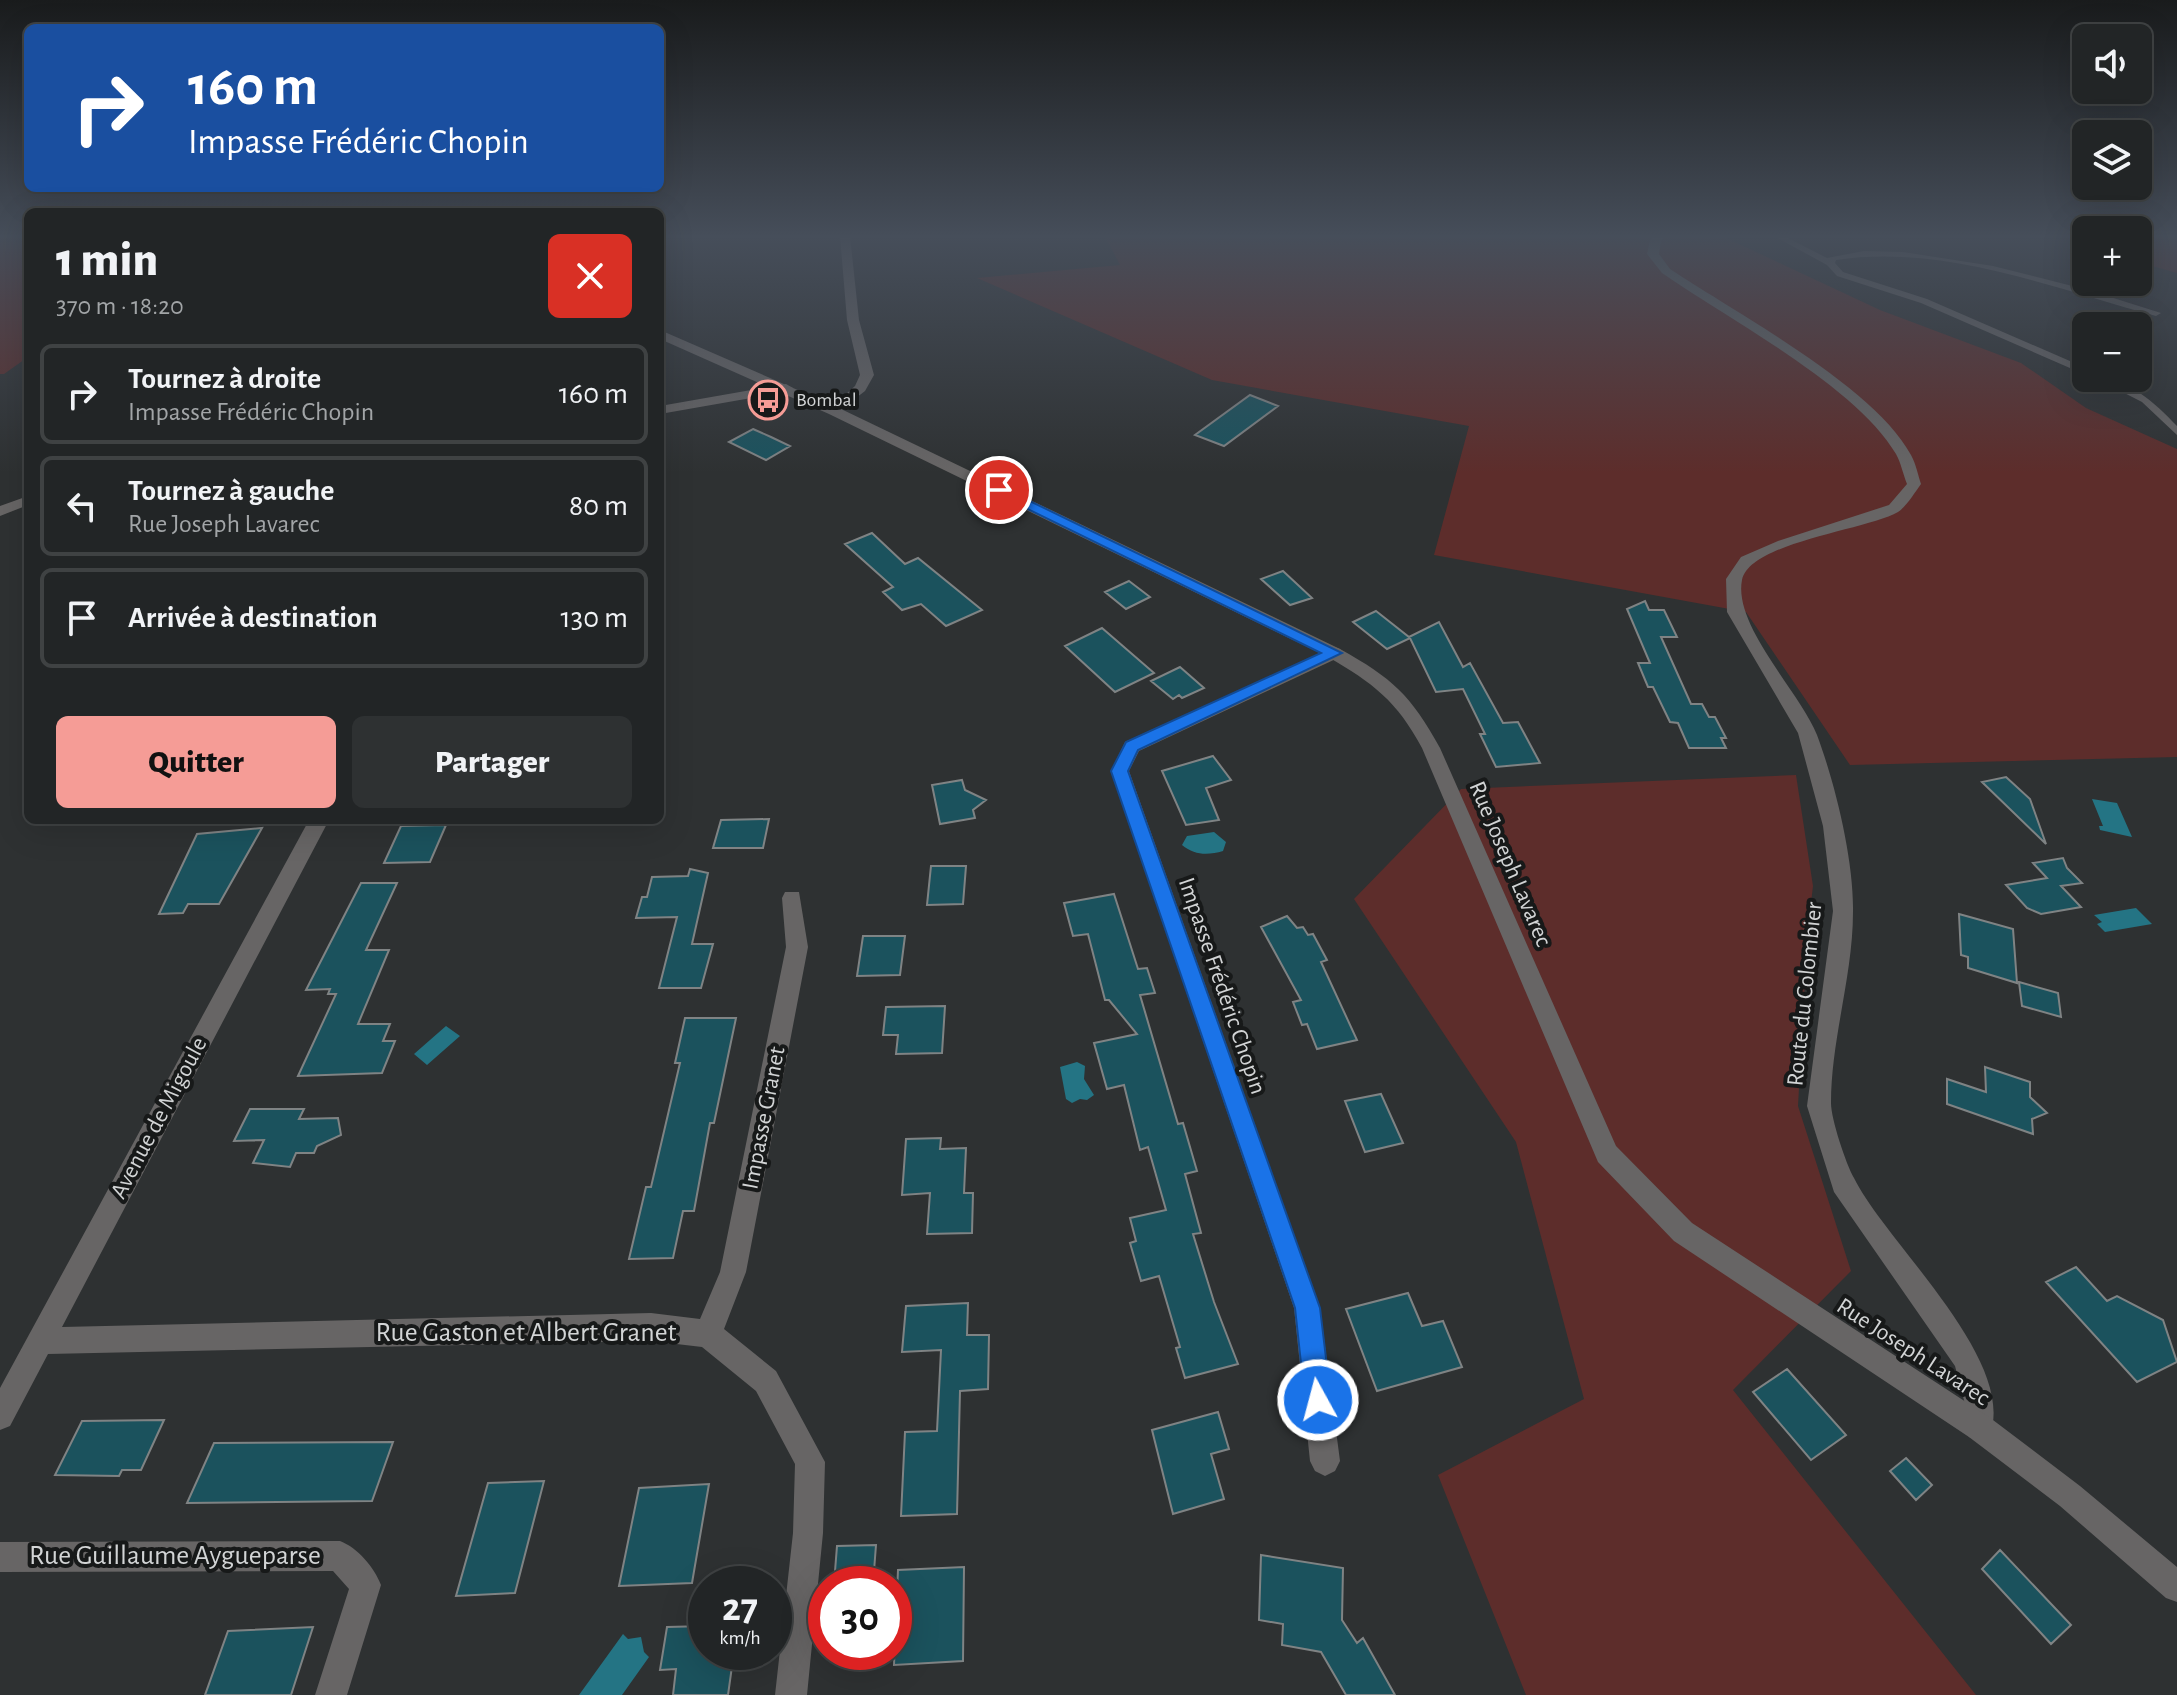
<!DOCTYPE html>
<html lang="fr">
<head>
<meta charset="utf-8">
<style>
  body { margin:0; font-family:"Alegreya Sans",sans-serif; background:#2e3132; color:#f1f3f6; height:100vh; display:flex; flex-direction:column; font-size:30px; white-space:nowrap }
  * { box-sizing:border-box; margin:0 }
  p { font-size:26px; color:#a2a5a7 }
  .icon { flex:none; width:44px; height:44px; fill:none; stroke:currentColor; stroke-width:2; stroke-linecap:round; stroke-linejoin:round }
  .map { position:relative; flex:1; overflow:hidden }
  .sheet { position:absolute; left:24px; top:208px; width:640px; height:616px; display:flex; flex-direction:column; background:#222526; border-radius:12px; box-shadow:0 8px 32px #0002,0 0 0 2px #3f4243 }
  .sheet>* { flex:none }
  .hud { position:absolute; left:24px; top:24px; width:640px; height:168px; border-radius:12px; box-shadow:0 8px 32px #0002,0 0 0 2px #3f4243; background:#1a4fa0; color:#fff; overflow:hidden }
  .fabs { position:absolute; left:2072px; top:24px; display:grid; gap:16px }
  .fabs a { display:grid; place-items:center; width:80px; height:80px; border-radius:12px; background:#222526; box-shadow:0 8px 32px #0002,0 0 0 2px #3f4243; font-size:40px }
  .speed { position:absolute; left:688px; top:1566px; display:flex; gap:16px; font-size:40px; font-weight:700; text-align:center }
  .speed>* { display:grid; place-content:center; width:104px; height:104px; border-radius:50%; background:#222526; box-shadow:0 8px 32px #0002,0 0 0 2px #3f4243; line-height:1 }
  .speed small { font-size:20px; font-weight:400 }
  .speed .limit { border:12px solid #d22; background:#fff; color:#111 }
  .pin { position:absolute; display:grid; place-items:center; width:68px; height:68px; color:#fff; margin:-34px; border:4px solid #fff; border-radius:50%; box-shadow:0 2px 8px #0007 }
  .me { position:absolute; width:88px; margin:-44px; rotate:353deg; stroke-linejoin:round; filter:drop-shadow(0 0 6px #0008) }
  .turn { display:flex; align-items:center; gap:28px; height:168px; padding:0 32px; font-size:36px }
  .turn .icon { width:104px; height:104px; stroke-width:2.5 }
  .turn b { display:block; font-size:56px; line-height:68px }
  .round { display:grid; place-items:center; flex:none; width:84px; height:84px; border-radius:12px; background:#2e3132 }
  .headline { display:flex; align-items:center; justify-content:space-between; height:136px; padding:0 32px }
  h1 { font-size:48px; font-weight:800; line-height:60px }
  .action { display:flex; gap:16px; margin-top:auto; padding:16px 32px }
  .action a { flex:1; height:92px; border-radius:12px; background:#f59c96; color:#111; font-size:32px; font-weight:800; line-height:92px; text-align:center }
  .action a+a { background:#2e3132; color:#f1f3f6 }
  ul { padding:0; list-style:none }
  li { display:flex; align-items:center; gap:24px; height:100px; margin:0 16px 12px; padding:0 16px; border:4px solid #3f4243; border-radius:12px }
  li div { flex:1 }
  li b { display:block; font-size:30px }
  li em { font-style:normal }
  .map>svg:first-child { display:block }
  .green { fill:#5d2d2b }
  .water { fill:#247484 }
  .building { fill:#1b525d; stroke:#7f8384; stroke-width:2 }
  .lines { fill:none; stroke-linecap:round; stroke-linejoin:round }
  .service { fill:#676565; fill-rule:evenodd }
  .minor { fill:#676565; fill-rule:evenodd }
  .tertiary { fill:#676565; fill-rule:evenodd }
  .route { fill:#1a73e8; stroke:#114b97; stroke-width:2 }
  .labels { text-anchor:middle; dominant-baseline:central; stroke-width:8; stroke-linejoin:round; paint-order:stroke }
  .far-poi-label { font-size:20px; fill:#d2d4d5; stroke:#171919; text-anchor:start }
  .street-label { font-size:24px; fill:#d2d4d5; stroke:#171919 }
  .near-street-label { font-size:28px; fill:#d2d4d5; stroke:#171919 }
</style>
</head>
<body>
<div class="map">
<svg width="2177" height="1695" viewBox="0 0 2177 1695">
  <rect width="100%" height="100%" fill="#2e3132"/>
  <path class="green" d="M0,236H28V357L4,374H0Z
    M1105,236H1722L1880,310L2021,363L2086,408L2177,449V757L1850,765L1746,612L1434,555L1469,426L1212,380L977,278L1120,265Z
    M2138,236H2177V273L2138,262Z
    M1796,775L1813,886L1808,928L1798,1106L1851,1271L1733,1390L1976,1695H1526L1438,1475L1584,1399L1516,1142L1354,899L1461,789Z"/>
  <path class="water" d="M2092,799L2117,803L2132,837L2100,830L2099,826H2103Z
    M1214,832L1226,842L1223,851C1209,855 1195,856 1182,845L1187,836Z
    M2136,908L2152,924L2105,932L2097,924L2102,922L2094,915Z
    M446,1026L460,1036L427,1065L414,1054Z
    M1077,1062L1085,1066L1084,1079L1094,1095L1087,1100L1080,1099L1072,1103L1066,1099L1060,1067Z
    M623,1634L628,1639L641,1637L644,1652L649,1657L622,1695H579Z"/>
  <path class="building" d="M1250,395L1278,406L1224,446L1195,435Z
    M753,429L771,437L790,446L766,460L729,442Z
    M872,533L905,564L918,558L982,610L946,626L921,604L902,610L883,592L893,587L845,544Z
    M1283,571L1312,598L1290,605L1261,579Z
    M1129,581L1150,597L1126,609L1105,592Z
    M1645,601L1649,610H1664L1677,637H1661L1691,704H1702L1709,717H1715L1726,738H1721L1726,748H1689L1678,723L1670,722L1653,687H1648L1638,663H1650L1627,609Z
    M1376,611L1409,637L1439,622L1463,667L1470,663L1503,723L1518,722L1540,763L1496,767L1480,734H1485L1463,689L1436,692L1410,638L1387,649L1353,622Z
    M1102,628L1154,673L1115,692L1065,646Z
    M1180,667L1204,688L1182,698L1179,695L1173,699L1151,681Z
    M1213,756L1231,780L1206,788L1219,820L1186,825L1162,771Z
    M2006,777L2030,799L2046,844L1982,782Z
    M962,780L965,790L986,800L973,810L975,818L940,824L932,785Z
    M769,819L763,848H713L721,820Z
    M446,825L430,862L384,863L401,826Z
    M262,828L219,904H188L183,913L159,914L197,834Z
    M2063,858L2067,868L2082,883L2061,886L2081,907L2041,914L2027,908L2006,885L2047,878L2033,863Z
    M931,866H966L963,904L927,905Z
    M690,869L708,873L692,944H713L701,988H659L677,917L636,918L642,897H647L652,877L688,876Z
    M361,883H397L366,950H389L358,1024H390L383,1041H395L382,1073L298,1076L336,994H328L330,989L306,990Z
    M1114,894L1138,969L1147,968L1155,993L1140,995L1178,1124L1183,1123L1197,1171L1185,1174L1201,1233L1193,1234L1214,1302L1238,1364L1185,1378L1176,1348L1180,1347L1159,1276L1141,1281L1130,1243L1136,1241L1130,1218L1166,1210L1148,1147L1140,1150L1124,1085L1107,1089L1094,1043L1137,1034L1109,1000H1105L1088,934L1073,936L1064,903Z
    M1959,914L2013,929L2017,983L1968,968V957L1961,955Z
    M1287,916L1297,928L1303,927L1308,935L1313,934L1327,960L1321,962L1357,1040L1317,1049L1307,1024L1302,1025L1293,1002L1301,1000L1261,927Z
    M863,936H905L900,975L857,976Z
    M2019,982L2058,993L2061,1017L2022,1006Z
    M945,1006L942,1053L896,1054L898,1035H883L886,1007Z
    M685,1018H736L714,1123H710L694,1211H683L673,1258L629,1259L646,1187H651L680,1063H675Z
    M1985,1067L2030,1082V1097L2047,1113L2032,1119L2033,1134L1947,1104V1079L1986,1092Z
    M1381,1094L1403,1143L1365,1152L1345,1101Z
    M250,1109H304L299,1119L338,1118L341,1135L317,1146L314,1153H296L290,1167L253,1163L264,1140L234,1141Z
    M941,1138L940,1149L966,1148L964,1193H973L972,1233L927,1234L930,1193L902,1195L906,1139Z
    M2076,1267L2107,1301L2117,1296L2163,1320L2177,1362L2137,1382L2046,1282Z
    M1408,1293L1422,1326L1443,1321L1462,1367L1377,1391L1346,1309Z
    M968,1303L967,1335H989L988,1389L960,1391L957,1514L901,1516L905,1432L937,1431L941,1350L902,1352L906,1306Z
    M1787,1369L1846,1435L1811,1460L1753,1392Z
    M1218,1412L1229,1449L1211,1454L1224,1499L1173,1514L1152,1430Z
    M164,1420L141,1470H122L119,1476L55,1475L82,1421Z
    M393,1442L372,1501L187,1503L214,1443Z
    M1906,1458L1932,1485L1916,1500L1890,1471Z
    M544,1481L515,1593L456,1596L488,1483Z
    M709,1484L692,1583L619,1586L639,1488Z
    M876,1545L873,1584H834L837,1546Z
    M2000,1550L2071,1625L2051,1644L1982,1569Z
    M1261,1555L1343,1568L1342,1620L1357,1643L1363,1638L1395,1695H1346L1321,1652L1282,1645L1283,1624L1259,1620Z
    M964,1567L963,1661L894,1665L898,1570Z
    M706,1626V1652H734L728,1695H673L676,1669L660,1670L667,1627Z
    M313,1627L291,1695H205L228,1631Z"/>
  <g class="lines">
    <path class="service" d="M1774,236H1784L1827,258L1864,251L1903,252L1993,266L2088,290L2161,313L2156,316C2053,288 1944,244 1836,260L1835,263L1843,272L1927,299L2086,368V375L1921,303L1837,276L1827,265Z
      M2095,378C2129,378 2155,403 2177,426V435L2142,402Z"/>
    <path class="minor" d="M840,236H850L859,320L874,375L865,391L834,415L827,411L855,386L860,375L847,320Z
      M1655,236H1667L1661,241L1659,254L1670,269C1736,313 1875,387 1911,455C1916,464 1918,475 1921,484C1915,492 1907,506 1898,512C1867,530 1750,542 1742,580C1733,626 1800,692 1817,735C1835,783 1854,860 1853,912C1853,976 1831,1039 1831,1103C1831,1119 1846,1164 1854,1178C1886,1243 2020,1362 1989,1437L1979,1441L1969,1437L1965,1427V1404L1955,1366L1834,1192L1807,1106L1833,911L1823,826L1798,733L1727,612L1726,579L1741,557L1778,541L1889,505L1907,484C1903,474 1901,463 1896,454C1856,386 1728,319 1662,273L1647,254L1650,240Z
      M786,384L793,388L791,391L660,414V406Z
      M28,496V505L0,516V506Z
      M1334,647L1340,649L1343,653L1340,657L1139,751L1129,771L1320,1308L1340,1461L1335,1471L1325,1476L1315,1471L1310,1461L1294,1308L1111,771L1125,742Z
      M309,820H329L62,1327L651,1313L700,1319L720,1272L786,947L782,898L785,892H799L808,947L746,1272L724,1329L776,1371L825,1462L823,1533L807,1695H775L793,1533L795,1464L756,1391L702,1347L651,1341L48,1354L10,1426L0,1430V1388Z
      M340,1541C358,1548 374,1567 381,1585L347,1695H315L349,1589L333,1571L0,1572V1542Z"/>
    <path class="tertiary" d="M660,330L839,408L1340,649C1392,678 1411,695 1440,748L1616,1146L1692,1223L1989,1417L2080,1486L2177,1567V1602L2166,1598L2060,1506L1969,1437L1674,1241L1598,1162L1422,748C1397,701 1373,683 1328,657L829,414L660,339Z"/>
  </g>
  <linearGradient id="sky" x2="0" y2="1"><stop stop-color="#191b1c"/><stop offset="0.5" stop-color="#464e5a"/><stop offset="1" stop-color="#464e5a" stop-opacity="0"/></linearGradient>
  <rect width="2177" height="473" fill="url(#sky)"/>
  <path class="route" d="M999,486L1342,653L1138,750L1128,771L1320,1308L1331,1400L1327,1409L1318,1413L1309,1409L1305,1400L1295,1308L1111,771L1126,742L1321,653L995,493L993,490Z"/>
  <defs>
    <g id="bus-ring" transform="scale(2)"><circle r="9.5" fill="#171919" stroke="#f59c96" stroke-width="1.5"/><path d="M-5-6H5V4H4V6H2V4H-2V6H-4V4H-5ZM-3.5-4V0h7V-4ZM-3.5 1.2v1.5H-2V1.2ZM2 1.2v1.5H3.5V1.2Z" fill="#f59c96"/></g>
  </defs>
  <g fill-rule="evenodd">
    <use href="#bus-ring" x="768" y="400"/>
  </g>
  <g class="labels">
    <g class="far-poi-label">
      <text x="796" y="400">Bombal</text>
    </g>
    <g class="street-label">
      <text transform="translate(1510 864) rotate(67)">Rue Joseph Lavarec</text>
      <text transform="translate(1222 986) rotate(71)">Impasse Frédéric Chopin</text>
      <text transform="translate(1805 994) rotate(-84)">Route du Colombier</text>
      <text transform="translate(159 1118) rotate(-62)">Avenue de Migoule</text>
      <text transform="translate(764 1118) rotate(-79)">Impasse Granet</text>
      <text transform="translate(1913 1352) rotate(33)">Rue Joseph Lavarec</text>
    </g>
    <g class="near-street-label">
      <text x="526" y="1333">Rue Gaston et Albert Granet</text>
      <text x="175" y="1556">Rue Guillaume Aygueparse</text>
    </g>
  </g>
</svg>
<div class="fabs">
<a><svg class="icon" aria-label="sound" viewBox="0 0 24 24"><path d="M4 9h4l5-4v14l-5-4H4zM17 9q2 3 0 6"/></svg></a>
<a><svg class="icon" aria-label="layers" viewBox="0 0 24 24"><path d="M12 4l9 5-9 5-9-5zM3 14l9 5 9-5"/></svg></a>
<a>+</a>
<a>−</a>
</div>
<div class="speed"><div>27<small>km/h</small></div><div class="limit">30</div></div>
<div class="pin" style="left:999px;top:490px;background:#d93025"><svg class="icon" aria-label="arrive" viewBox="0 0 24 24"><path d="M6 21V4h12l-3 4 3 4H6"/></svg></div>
<svg class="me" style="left:1318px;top:1400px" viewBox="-20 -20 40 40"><circle r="17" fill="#1a73e8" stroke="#fff" stroke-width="3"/><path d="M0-11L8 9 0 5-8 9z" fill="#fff"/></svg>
<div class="hud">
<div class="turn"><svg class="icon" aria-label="right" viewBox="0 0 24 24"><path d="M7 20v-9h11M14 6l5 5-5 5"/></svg><div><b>160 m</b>Impasse Frédéric Chopin</div></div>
</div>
<section class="sheet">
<div class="headline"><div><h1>1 min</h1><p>370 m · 18:20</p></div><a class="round" style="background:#d93025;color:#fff"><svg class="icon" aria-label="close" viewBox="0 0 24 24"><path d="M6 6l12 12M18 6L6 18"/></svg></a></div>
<ul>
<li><svg class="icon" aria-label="right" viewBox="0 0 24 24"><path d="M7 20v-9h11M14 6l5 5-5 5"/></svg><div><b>Tournez à droite</b><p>Impasse Frédéric Chopin</p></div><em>160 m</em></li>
<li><svg class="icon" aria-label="left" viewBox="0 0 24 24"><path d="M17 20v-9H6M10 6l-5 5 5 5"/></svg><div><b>Tournez à gauche</b><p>Rue Joseph Lavarec</p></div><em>80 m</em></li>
<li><svg class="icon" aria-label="arrive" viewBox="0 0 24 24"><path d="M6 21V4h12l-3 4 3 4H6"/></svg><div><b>Arrivée à destination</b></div><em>130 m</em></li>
</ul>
<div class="action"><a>Quitter</a><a>Partager</a></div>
</section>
</div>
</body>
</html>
